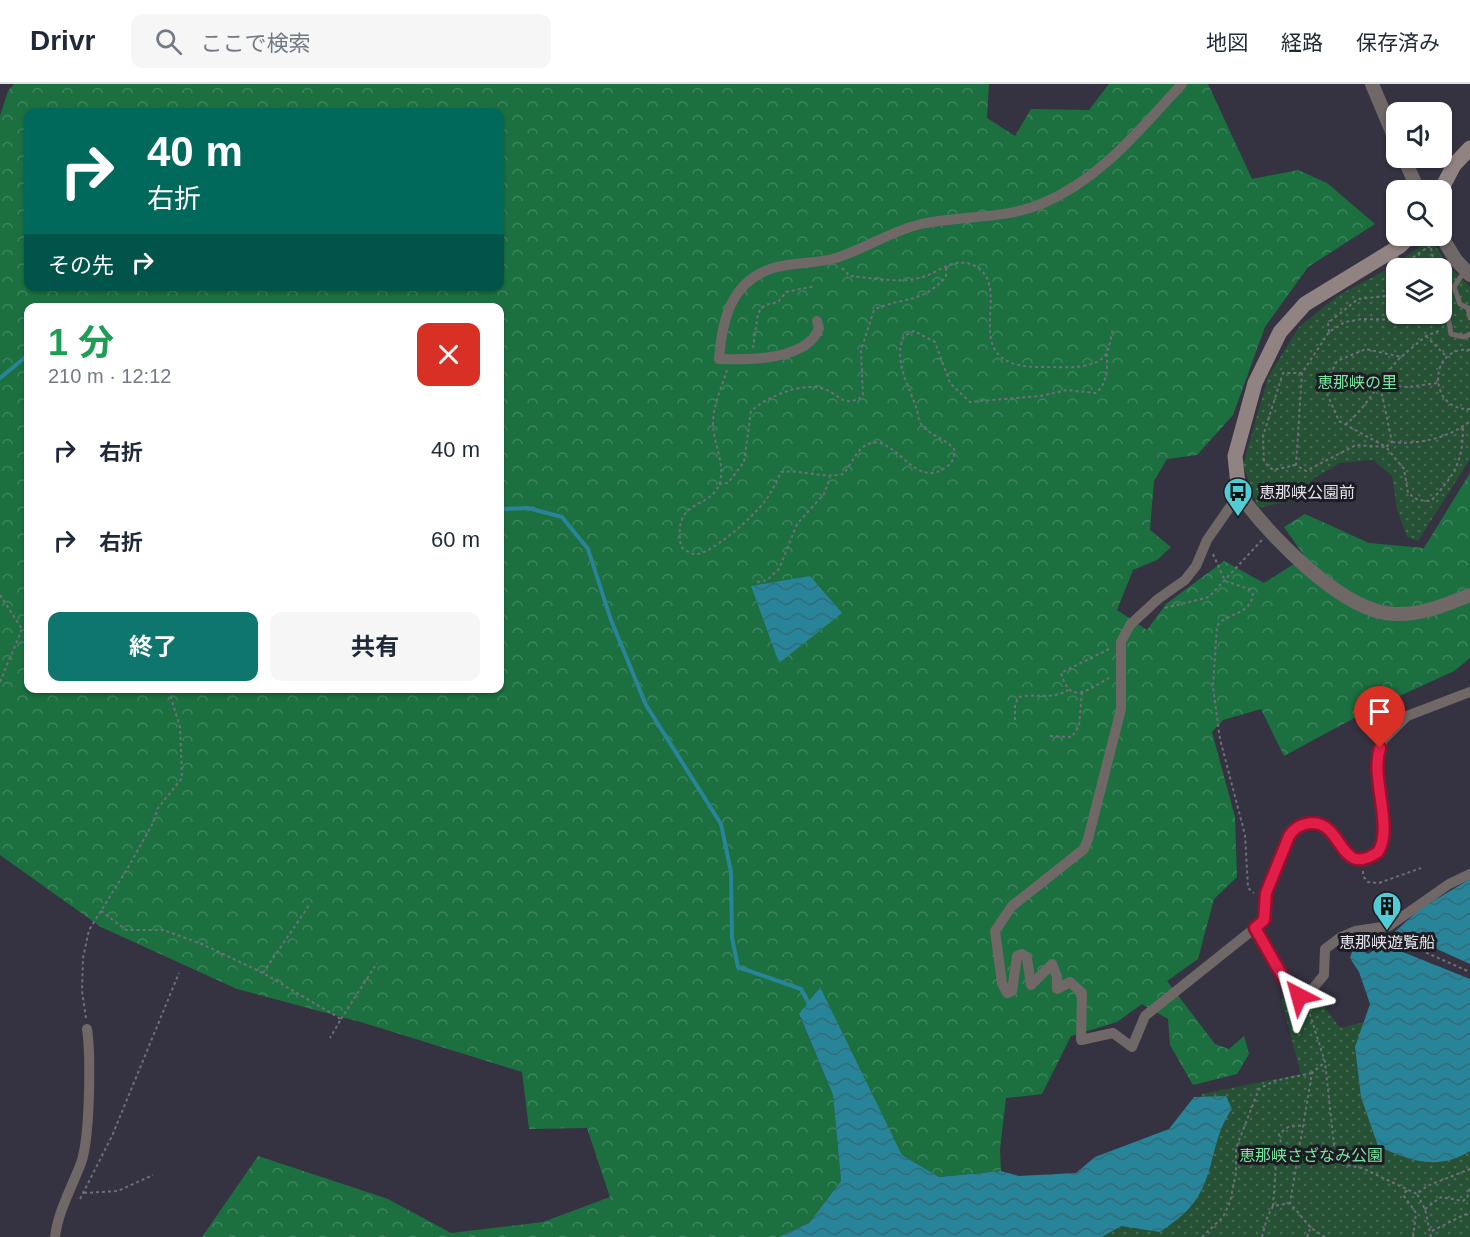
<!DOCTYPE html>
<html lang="ja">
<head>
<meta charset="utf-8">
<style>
  body { margin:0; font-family:Arial,"Noto Sans JP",sans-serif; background:#f6f6f7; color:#1f2937; height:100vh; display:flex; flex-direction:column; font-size:22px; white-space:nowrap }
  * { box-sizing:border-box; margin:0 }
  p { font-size:20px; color:#747a83 }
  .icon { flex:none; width:33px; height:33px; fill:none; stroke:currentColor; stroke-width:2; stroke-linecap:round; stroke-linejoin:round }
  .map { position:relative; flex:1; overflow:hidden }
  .sheet { position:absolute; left:24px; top:219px; width:480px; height:390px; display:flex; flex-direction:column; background:#fff; border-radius:12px; box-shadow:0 2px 4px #0004 }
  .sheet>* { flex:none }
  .top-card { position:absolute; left:24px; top:24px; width:480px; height:183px; border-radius:12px; box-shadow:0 2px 4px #0004; background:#00695c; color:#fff; overflow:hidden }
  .buttons { position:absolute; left:1386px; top:18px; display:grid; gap:12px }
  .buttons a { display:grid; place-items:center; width:66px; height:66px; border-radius:12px; background:#fff; box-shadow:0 2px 4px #0004; font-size:30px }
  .pin { position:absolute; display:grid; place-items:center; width:51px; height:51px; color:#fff; margin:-62px -26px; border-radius:50% 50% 50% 0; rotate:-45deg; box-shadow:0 0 6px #0007 }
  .pin .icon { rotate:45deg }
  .me { position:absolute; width:66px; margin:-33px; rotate:321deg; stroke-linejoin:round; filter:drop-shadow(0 0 4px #0008) }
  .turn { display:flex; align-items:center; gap:21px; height:126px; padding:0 24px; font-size:27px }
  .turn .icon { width:78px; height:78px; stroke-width:2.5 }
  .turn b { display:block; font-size:42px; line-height:51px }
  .then { display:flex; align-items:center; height:57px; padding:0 24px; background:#0003; gap:12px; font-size:22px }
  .round { display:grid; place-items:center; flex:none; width:63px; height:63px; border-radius:12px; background:#f6f6f7 }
  .summary { display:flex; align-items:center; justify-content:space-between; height:102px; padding:0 24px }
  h1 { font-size:36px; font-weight:700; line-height:45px; color:#1e9e55 }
  .button { display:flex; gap:12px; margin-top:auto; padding:12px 24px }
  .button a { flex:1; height:69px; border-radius:12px; background:#0f766e; color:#fff; font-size:24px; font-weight:700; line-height:69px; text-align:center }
  .button a+a { background:#f6f6f7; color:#1f2937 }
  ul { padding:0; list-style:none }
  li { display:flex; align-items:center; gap:18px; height:90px; padding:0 24px }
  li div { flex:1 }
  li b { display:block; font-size:22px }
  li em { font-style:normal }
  header { display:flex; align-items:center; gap:36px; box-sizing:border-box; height:84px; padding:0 30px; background:#fff; border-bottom:2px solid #e0e1e3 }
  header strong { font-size:28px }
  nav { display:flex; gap:33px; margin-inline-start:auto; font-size:21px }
  .search { width:420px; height:54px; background:#f6f6f7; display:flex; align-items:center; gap:15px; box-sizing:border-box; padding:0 21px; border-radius:12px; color:#747a83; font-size:22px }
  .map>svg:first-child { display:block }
  .forest { fill:url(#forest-crowns); fill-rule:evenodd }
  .park { fill:url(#park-dots); fill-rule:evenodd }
  .water { fill:url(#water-waves) }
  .pier { fill:#353341 }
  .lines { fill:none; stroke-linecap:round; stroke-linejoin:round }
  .stream { stroke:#288498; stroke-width:4 }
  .path { stroke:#6f6e7a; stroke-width:2; stroke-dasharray:3 3; stroke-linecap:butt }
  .service { stroke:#706767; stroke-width:5 }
  .minor { stroke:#706767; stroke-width:10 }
  .tertiary { stroke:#706767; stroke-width:14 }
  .secondary { stroke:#918382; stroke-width:15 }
  .route-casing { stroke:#92132f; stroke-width:15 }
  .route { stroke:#e11d48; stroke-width:10 }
  .labels { text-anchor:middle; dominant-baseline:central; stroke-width:6; stroke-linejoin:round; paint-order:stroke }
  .park-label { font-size:16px; fill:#7ce6a0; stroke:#1c1c22 }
  .poi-label { font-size:16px; fill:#e6e5ee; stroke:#1c1c22; text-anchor:start }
</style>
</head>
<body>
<header>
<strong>Drivr</strong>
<div class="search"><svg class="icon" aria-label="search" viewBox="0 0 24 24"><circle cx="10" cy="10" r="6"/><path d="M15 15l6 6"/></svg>ここで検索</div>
<nav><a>地図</a><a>経路</a><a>保存済み</a></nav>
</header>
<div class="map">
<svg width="1470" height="1153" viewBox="0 0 1470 1153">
  <defs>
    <pattern id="forest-crowns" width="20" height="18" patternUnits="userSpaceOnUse" patternTransform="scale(1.5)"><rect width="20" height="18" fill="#1c7040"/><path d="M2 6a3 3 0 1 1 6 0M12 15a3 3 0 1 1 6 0" fill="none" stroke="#3d845c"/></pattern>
    <pattern id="park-dots" width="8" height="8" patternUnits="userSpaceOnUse" patternTransform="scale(1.5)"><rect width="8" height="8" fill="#265135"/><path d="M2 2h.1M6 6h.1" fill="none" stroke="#466a53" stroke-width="1.8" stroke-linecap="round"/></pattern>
    <pattern id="water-waves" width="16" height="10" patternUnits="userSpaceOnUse" patternTransform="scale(1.5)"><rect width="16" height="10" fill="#288498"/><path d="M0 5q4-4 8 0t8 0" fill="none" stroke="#346b78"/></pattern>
  </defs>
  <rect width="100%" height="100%" fill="#353341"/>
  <path class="forest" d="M14,0H989L987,34L1015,52L1031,25L1089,26L1109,0H1208L1252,95L1298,86L1327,99L1375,140L1308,183L1265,243L1233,331L1197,371L1167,375L1154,397L1150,446L1171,463L1157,476L1133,486L1117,526L1147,546L1166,520L1224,477L1264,499L1305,473L1284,443L1305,430L1369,459L1424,464L1470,389V574L1454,587L1369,626L1284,672L1261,625L1223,636L1212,648L1235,733L1237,793L1214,815L1198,875L1167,897L1215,960L1229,965L1244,952L1249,970L1237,990L1193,1001L1170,961L1168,935L1142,920L1117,938L1071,952L1042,1010L1006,1014L1000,1065L1001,1087L939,1093L902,1071L819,904L799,931L833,1011L841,1097L809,1139L778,1153H202L258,1072L388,1115L451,1149L543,1138L610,1113L587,1044L529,1045L522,988L364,939L237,905L101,843L0,771V32L8,7ZM28,28H500V202H28ZM28,224H500V604H28Z"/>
  <path class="park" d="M1426,158L1434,159L1448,182L1470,203V375L1418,457L1407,453L1397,425L1392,392L1373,376L1340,379L1313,395L1298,415L1258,424L1243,381L1268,293L1299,243L1339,211L1395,181ZM1396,184H1442V230H1396Z
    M1314,909L1340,944L1370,937L1470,1049V1153H1070L1191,1094L1202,1010L1301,990L1281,915Z"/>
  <path class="water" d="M810,492L842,529L779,579L751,502Z
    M1470,795V1067C1439,1087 1409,1077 1378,1062L1361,1013L1355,963L1370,920L1359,888L1350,874L1354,862L1368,870L1376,865L1420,825Z
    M820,903L902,1071L939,1093L1001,1087L1019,1092L1076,1089L1095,1073L1169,1045L1194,1013L1226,1012L1232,1025C1214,1050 1215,1078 1202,1105C1193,1125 1177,1136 1160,1148L1121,1142L1102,1153H778L809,1139L841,1097L833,1011L799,930Z"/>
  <path class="pier" d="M1397,847L1470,880V895L1383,860Z"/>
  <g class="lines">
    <path class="stream" d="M0,294L28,271
      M500,425L528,424L562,433L588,465L611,536L646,621L721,740L731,788L732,854L738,883L801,905L809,920"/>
    <path class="path" d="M1431,164L1435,184
      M1408,177L1428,163L1433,164
      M842,184L850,192C873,194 901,200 923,193C941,187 955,172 975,182C1018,205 948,286 1046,283C1058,283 1071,284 1083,282C1109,277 1108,268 1113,244
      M1389,213L1396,218
      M1439,237L1363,235L1345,238L1329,248L1302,289L1296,381L1306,387L1356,361L1386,363L1404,385L1408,409L1418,416L1431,417C1454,391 1463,379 1463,343
      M1329,248L1328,239L1358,215L1396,211
      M1426,252L1447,273
      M753,264L758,229L765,221L778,218L786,208L815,202
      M1470,266C1428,261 1427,327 1470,325
      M727,286C722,303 713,321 713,339C713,359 725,378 720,398C711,428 672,411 681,463C687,467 691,471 698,470C716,466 754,432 765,417C772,408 776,398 781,388C802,385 822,395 843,390C852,381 856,363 871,359C897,353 914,405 945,384C953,379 955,373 954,365C945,354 930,352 921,340C918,336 918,328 916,323C908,300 893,276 904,252L914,247L935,258L950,299L970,318L1040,312L1067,306L1096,309C1108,298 1107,286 1107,270
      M1437,299L1409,303L1380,301L1392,358L1386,363L1339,337L1324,303L1337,277L1366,265L1401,273L1426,252L1441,246
      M1345,341C1369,322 1379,295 1400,274
      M1392,358C1419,361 1449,354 1470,337
      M1296,381L1273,386L1264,378L1263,352L1283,289H1302
      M719,400L728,399L744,378L751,327C767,313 799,299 821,304C839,308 842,326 863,312L861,266L874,226C902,212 920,221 946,193V182
      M1213,470L1225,497L1249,505L1253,510C1250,532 1227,528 1217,542L1213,603L1220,655L1245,751L1248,804L1254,809
      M757,498L767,496L779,485L797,440L824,410L830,393
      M0,511L22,545L28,548
      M1165,524L1209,513L1262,456
      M1109,565L1061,589C1070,622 1087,606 1109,594
      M0,598L22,545
      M1015,636V620L1019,613C1035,609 1053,616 1068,606
      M1050,652L1072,653L1079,642L1082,607
      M1363,787V792L1368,798L1379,799L1421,784
      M101,827L126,846H163L202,860L263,889L341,935L330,954
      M1393,854L1470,888
      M263,889L310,820
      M1308,924L1325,978L1335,1070L1340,1080L1362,1084L1417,1110
      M86,934L82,907L83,874L89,846L129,782L153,739L158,724L182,694L180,643L168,604
      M341,935L377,879
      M1406,1106L1404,1112L1416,1129L1413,1153
      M84,1109L118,1107L153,1091
      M80,1115L112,1052L179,889
      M1273,1122L1276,1080L1283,1069L1279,1050L1288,1043L1304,1041
      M1425,1125L1441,1113L1463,1117L1467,1114L1470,1103
      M1432,1147L1470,1128
      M1202,1153L1223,1133L1230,1118L1236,1089V1064L1259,1005L1274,997L1312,989
      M1262,1153L1267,1134L1273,1122L1290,1119
      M1307,1153L1310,1145
      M1325,1153L1311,1144L1290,1119L1312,989L1325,978
      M1431,1153L1425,1125L1417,1110L1427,1102L1470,1085"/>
    <path class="service" d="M1393,169L1402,184
      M1464,188L1454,203L1460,220L1468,224L1470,234
      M1442,220L1447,226L1451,250L1464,253L1470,250"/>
    <path class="minor" d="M817,237L819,244C807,277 747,276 719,275C722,236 731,197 773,184C793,178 816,180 836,174C865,165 891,147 921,140C961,131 1002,136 1041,120C1101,95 1139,46 1182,0
      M1239,410L1207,456L1196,482L1185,496L1158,515L1130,541L1121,558V625L1088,755L1084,765L1012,822L995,847L1002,899L1007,909L1012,907L1017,872L1022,870L1027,874L1031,901L1052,880L1057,893V905L1070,898L1082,909L1081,956L1113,949L1132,963L1145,932L1255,844
      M1470,608L1407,632L1383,656L1377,672L1383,754L1378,768C1351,786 1345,766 1331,748C1308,721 1290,750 1282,770C1276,784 1266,799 1264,814C1263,821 1266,828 1265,836L1255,844C1267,865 1281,904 1305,914L1324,891L1325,865L1341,853L1355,847L1389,842L1449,800L1470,790
      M55,1153C58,1127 72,1103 81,1079C90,1055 91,971 87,945"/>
    <path class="tertiary" d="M1372,0L1396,57
      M1404,74L1418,106
      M1441,152L1456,176L1470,191
      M1239,410C1269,450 1342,529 1395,530C1422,531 1445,521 1470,511"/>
    <path class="secondary" d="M1441,106L1454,81L1470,64
      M1239,410L1235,372L1255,299L1280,248L1305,220L1400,162L1410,152"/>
  </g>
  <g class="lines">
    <g class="route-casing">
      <path id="route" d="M1299,912L1284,895L1255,844L1264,836L1266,809L1289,752C1298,738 1317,734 1330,747C1345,763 1349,788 1378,768C1394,744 1370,694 1380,664"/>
    </g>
    <use href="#route" class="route"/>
  </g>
  <defs>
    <g id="bus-pin" transform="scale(1.5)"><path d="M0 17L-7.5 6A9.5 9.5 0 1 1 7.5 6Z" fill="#51ccd5" stroke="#1c1c22"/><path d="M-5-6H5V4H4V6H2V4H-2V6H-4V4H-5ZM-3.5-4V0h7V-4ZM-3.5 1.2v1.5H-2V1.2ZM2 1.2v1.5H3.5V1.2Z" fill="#111"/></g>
    <g id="building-pin" transform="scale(1.5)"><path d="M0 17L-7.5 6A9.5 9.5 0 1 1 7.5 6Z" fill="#51ccd5" stroke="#1c1c22"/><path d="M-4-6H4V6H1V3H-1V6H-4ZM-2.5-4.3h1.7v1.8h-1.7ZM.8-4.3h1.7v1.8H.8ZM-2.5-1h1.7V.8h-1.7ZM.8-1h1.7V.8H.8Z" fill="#111"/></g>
  </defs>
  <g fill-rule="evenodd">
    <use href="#bus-pin" x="1238" y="408"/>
    <use href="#building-pin" x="1387" y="822"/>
  </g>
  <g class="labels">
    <g class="park-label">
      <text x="1357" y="298">恵那峡の里</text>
      <text x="1311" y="1071">恵那峡さざなみ公園</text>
    </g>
    <g class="poi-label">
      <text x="1259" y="408">恵那峡公園前</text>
      <text x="1387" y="858" text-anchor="middle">恵那峡遊覧船</text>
    </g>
  </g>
</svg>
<div class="buttons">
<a><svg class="icon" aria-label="sound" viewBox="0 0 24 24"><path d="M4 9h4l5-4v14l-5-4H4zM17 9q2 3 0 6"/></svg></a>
<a><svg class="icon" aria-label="search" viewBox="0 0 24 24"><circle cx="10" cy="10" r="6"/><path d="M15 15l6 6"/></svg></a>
<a><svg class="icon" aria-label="layers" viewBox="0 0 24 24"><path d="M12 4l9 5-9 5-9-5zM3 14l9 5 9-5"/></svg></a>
</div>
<div class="pin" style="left:1380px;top:664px;background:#d93025"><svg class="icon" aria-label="arrive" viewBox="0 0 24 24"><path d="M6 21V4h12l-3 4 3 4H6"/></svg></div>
<svg class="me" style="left:1299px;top:912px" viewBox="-20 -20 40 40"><path d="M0-17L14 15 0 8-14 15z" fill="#e11d48" stroke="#fff" stroke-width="4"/></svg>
<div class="top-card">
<div class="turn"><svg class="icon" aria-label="right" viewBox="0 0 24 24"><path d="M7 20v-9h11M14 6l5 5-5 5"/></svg><div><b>40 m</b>右折</div></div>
<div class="then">その先<svg class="icon" aria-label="right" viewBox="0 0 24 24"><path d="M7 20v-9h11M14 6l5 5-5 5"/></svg></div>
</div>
<section class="sheet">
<div class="summary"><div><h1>1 分</h1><p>210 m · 12:12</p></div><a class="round" style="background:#d93025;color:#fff"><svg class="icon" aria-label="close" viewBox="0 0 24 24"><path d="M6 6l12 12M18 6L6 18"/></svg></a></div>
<ul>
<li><svg class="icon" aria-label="right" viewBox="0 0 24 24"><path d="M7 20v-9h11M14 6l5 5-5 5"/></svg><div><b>右折</b></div><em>40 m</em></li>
<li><svg class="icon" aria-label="right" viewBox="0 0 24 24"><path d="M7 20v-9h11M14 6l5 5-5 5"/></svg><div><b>右折</b></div><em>60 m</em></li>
</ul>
<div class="button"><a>終了</a><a>共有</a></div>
</section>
</div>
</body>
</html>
